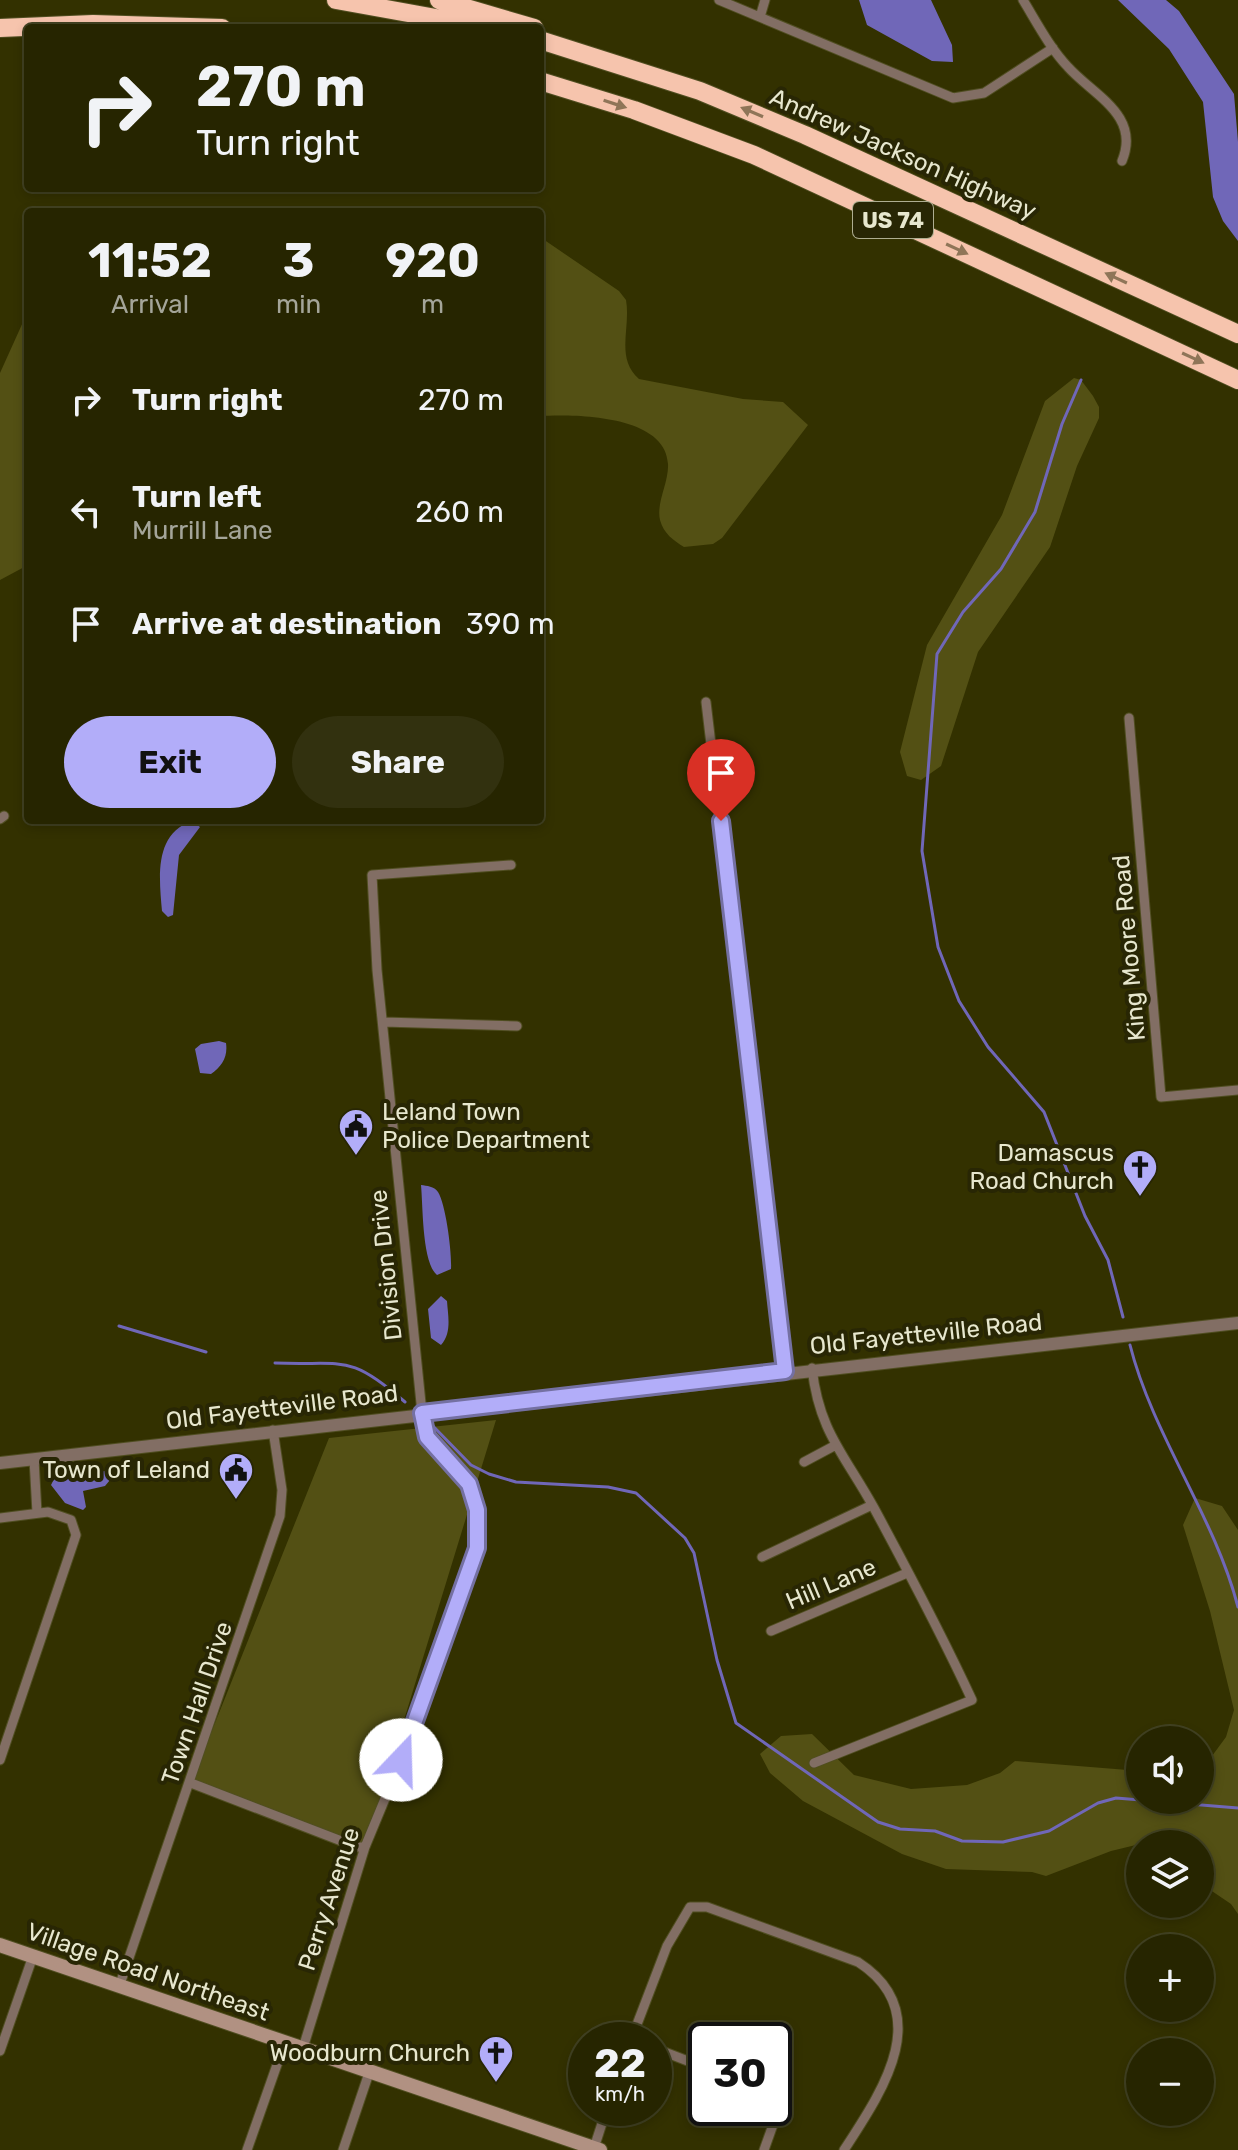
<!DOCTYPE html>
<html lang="en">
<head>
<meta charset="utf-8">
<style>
  body { margin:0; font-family:Rubik,sans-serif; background:#32310f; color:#f1f3f6; height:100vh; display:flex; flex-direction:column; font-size:30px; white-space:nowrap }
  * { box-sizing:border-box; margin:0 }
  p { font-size:26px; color:#a4a599 }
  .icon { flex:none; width:44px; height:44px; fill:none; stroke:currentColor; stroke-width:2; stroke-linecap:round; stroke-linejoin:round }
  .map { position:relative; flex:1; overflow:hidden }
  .details { position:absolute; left:24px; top:208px; width:520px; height:616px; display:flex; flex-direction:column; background:#262500; border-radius:8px; box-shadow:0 4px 12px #0003,0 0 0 2px #424222 }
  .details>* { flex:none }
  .banner { position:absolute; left:24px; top:24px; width:520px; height:168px; border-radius:8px; box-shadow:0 4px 12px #0003,0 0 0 2px #424222; background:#262500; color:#f1f3f6; overflow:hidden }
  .fabs { position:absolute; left:1126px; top:1726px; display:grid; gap:16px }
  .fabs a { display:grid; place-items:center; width:88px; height:88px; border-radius:50%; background:#262500; box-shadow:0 4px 12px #0003,0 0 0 2px #424222; font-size:40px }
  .speed { position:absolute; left:568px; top:2022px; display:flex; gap:16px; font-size:40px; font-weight:700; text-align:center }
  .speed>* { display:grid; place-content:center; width:104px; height:104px; border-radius:50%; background:#262500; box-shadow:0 4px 12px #0003,0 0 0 2px #424222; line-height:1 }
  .speed small { font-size:20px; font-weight:400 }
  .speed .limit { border:4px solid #111; border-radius:12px; background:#fff; color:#111 }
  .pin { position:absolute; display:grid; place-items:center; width:68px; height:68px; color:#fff; margin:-82px -34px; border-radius:50% 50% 50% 0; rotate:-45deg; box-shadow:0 0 8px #0007 }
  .pin .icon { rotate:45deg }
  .me { position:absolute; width:88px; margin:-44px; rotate:21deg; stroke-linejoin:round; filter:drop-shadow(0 0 6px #0008) }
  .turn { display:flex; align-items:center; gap:28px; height:168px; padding:0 40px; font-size:36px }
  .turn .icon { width:104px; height:104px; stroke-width:2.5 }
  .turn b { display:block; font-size:56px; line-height:68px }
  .eta { display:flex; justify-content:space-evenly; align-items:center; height:136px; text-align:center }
  .eta b { font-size:48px; font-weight:700; line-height:56px }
  .action { display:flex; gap:16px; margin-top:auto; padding:16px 40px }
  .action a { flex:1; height:92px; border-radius:48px; background:#b2adf9; color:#111; font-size:32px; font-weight:700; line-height:92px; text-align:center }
  .action a+a { background:#32310f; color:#f1f3f6 }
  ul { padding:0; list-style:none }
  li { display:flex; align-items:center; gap:24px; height:112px; padding:0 40px }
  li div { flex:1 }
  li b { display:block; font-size:30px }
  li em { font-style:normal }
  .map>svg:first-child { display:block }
  .green { fill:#535014 }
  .water { fill:#7067b8 }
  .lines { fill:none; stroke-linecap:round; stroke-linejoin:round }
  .stream { stroke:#7067b8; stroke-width:3 }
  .minor-casing { stroke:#504e21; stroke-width:11 }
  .tertiary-casing { stroke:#504e21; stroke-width:14 }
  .secondary-casing { stroke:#504e21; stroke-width:16 }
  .motorway-casing { stroke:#504e21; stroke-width:20 }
  .minor { stroke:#826e64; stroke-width:9 }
  .tertiary { stroke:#826e64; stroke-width:12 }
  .secondary { stroke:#b19182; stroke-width:14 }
  .motorway { stroke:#f6c4ad; stroke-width:18 }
  .oneway { fill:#8f7558 }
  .route-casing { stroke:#7470a2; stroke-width:20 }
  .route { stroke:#b2adf9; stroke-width:14 }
  .labels { text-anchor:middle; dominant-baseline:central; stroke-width:8; stroke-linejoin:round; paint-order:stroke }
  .shield { fill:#282604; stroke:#aead91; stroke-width:2 }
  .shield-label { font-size:22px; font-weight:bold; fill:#e7e7ce }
  .street-label { font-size:24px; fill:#e7e7ce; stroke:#282604 }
  .poi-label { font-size:24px; fill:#e7e7ce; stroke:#282604; text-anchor:end }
</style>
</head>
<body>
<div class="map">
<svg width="1238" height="2150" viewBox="0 0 1238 2150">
  <rect width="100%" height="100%" fill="#333100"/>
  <path class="green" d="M540,237L619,291L626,300C631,328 615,358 639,379L743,399L783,402L808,425L722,538L713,544L684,547C673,540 664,534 660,520C656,503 669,482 668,464C666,415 576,414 540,416Z
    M28,311V565L0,580V373Z
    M1074,378L1081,380L1093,396L1099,407V418L1077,466L1050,547L978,652L941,766L921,780L907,776L900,752L927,645L1002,515L1045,401Z
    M496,1420L365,1847L191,1783L329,1438Z
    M1195,1498L1222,1506L1238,1530V1914L1231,1904L1200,1883V1844H1140L1111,1851L1046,1876L1032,1872L946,1869L902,1854L803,1801L770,1773L760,1754L781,1736L812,1734L854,1775L911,1789L967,1785L1000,1773L1015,1761L1140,1771V1800H1200V1762L1212,1756L1226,1737L1234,1710L1210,1611L1183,1525Z"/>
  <path class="water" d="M859,0H931L952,45L953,62L932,61L867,25Z
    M1118,0H1166L1179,11L1234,94L1238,142V241L1223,221L1213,197L1203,102L1169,49Z
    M192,821L200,827L179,855L173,915L168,917L162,911C159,877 154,834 192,821Z
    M219,1041L226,1043C228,1057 222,1066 211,1074L200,1073L195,1049L201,1044Z
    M421,1185C427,1186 434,1186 438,1192C446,1205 452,1253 451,1269L437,1275C422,1263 423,1206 421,1185Z
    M441,1296L447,1301C448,1316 452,1333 441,1345L431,1338L428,1309Z
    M107,1471L110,1480L105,1486L83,1491L86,1507L83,1510L65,1503L51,1485L54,1479L70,1473Z"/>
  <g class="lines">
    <path class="stream" d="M1081,380L1062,424L1035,512L1001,569L963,612L937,654L922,851L938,947L959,1001L988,1047L1044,1112L1085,1216L1108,1260L1123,1317
      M119,1326L206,1352
      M1130,1345C1153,1436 1214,1515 1238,1607
      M275,1363C344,1366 348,1352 405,1402
      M430,1423L471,1465L489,1474L516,1482L608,1487L636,1493L685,1538L694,1553L717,1660L736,1723L878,1822L900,1829L935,1831L962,1841L1003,1842L1049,1831L1098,1803L1116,1798L1238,1808"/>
    <g class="minor-casing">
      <path id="minor" d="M719,0L953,98L984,93L1053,48
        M1023,0C1037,23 1050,48 1068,67C1093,95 1141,115 1122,161
        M760,17L765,0
        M706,702L785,1371
        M1129,718L1161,1097L1238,1090
        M0,819L4,816
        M384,1022L517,1026
        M812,1368C819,1432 845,1455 874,1508C908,1571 942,1635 972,1700L814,1763
        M34,1459L37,1513
        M804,1462L834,1446
        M0,1518L48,1512L71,1520L76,1535L0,1760
        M762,1557L872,1505
        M771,1631L907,1573
        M191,1783L357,1847H365
        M120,1984L280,1516L282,1490L273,1430
        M631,2040L667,1946L690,1907H707L858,1962C937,2013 881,2093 844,2150
        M303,2048L365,1847L401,1760L477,1548V1510L469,1484L427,1437L422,1413L377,970L372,875L511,865
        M654,2048L706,2068
        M0,2051L33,1956
        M594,2148L607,2108
        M247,2150L285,2042
        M343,2150L369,2073
        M764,2150L784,2094L774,2090"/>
    </g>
    <g class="tertiary-casing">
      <path id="tertiary" d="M0,1463L1238,1323"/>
    </g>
    <g class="secondary-casing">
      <path id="secondary" d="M0,1945L600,2150"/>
    </g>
    <g class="motorway-casing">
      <path id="motorway" d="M336,0L491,28
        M439,0L534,28
        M0,28L93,24L222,28
        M540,40L700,91L805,135L1238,334
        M540,81L634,110L754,155L1238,380"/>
    </g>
    <use href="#minor" class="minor"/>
    <use href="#tertiary" class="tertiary"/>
    <use href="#secondary" class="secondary"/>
    <use href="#motorway" class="motorway"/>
  </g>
  <defs><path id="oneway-solid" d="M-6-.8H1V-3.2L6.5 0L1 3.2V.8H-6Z" transform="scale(2)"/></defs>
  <g class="oneway">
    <use href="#oneway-solid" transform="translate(615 104) rotate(18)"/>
    <use href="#oneway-solid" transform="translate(752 112) rotate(-157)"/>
    <use href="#oneway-solid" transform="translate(957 249) rotate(25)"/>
    <use href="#oneway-solid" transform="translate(1116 278) rotate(-155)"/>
    <use href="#oneway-solid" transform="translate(1193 358) rotate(25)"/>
  </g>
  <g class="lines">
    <g class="route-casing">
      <path id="route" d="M401,1760L477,1548V1510L469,1484L427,1437L422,1413L785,1371L721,821"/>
    </g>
    <use href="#route" class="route"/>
  </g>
  <defs>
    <g id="civic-pin" transform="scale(1.8)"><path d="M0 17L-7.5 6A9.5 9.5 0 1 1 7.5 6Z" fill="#b2adf9" stroke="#282604"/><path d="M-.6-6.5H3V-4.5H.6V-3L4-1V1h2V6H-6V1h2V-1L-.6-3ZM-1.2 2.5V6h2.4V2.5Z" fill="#111"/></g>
    <g id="church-pin" transform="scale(1.8)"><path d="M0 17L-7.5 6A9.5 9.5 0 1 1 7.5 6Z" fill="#b2adf9" stroke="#282604"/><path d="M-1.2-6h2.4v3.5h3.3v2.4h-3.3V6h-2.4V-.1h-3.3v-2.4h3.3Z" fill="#111"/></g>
  </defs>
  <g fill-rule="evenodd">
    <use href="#civic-pin" x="356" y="1126"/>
    <use href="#church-pin" x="1140" y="1167"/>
    <use href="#civic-pin" x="236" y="1470"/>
    <use href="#church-pin" x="496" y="2053"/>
  </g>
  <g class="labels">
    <rect class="shield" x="853" y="202" width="80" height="36" rx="6"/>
    <g class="shield-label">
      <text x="893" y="220">US 74</text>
    </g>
    <g class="street-label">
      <text transform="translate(903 154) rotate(24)">Andrew Jackson Highway</text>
      <text transform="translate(1129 948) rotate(-95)">King Moore Road</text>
      <text transform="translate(386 1265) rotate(-96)">Division Drive</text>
      <text transform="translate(926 1334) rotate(-6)">Old Fayetteville Road</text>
      <text transform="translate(282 1407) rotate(-7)">Old Fayetteville Road</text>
      <text transform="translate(831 1584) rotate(-23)">Hill Lane</text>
      <text transform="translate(197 1703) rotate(-71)">Town Hall Drive</text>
      <text transform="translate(329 1899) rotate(-72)">Perry Avenue</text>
      <text transform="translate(148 1972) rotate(19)">Village Road Northeast</text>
    </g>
    <g class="poi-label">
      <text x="382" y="1112" text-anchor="start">Leland Town<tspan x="382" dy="28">Police Department</tspan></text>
      <text x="1114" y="1153">Damascus<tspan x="1114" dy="28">Road Church</tspan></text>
      <text x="210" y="1470">Town of Leland</text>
      <text x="470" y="2053">Woodburn Church</text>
    </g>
  </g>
</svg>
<div class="fabs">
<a><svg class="icon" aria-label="sound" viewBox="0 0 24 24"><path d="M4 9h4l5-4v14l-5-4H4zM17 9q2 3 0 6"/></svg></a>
<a><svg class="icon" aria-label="layers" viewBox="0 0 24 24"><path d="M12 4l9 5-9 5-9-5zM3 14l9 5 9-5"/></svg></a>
<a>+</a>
<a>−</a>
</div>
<div class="speed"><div>22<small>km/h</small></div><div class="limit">30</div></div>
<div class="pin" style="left:721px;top:821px;background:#d93025"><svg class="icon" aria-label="arrive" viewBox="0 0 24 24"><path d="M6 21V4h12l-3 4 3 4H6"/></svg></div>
<svg class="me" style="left:401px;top:1760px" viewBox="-20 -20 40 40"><circle r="19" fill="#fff"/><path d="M0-13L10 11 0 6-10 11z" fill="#b2adf9"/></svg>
<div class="banner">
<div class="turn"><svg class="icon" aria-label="right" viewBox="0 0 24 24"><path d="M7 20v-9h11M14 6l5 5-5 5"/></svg><div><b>270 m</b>Turn right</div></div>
</div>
<section class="details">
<div class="eta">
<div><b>11:52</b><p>Arrival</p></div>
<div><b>3</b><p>min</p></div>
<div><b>920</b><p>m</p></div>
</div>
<ul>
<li><svg class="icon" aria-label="right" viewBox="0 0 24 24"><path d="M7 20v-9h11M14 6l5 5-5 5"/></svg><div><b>Turn right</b></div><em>270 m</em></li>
<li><svg class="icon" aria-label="left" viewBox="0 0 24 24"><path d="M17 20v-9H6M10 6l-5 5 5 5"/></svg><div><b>Turn left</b><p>Murrill Lane</p></div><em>260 m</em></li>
<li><svg class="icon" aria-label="arrive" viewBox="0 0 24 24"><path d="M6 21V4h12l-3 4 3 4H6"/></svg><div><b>Arrive at destination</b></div><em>390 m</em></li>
</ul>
<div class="action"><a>Exit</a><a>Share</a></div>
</section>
</div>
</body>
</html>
